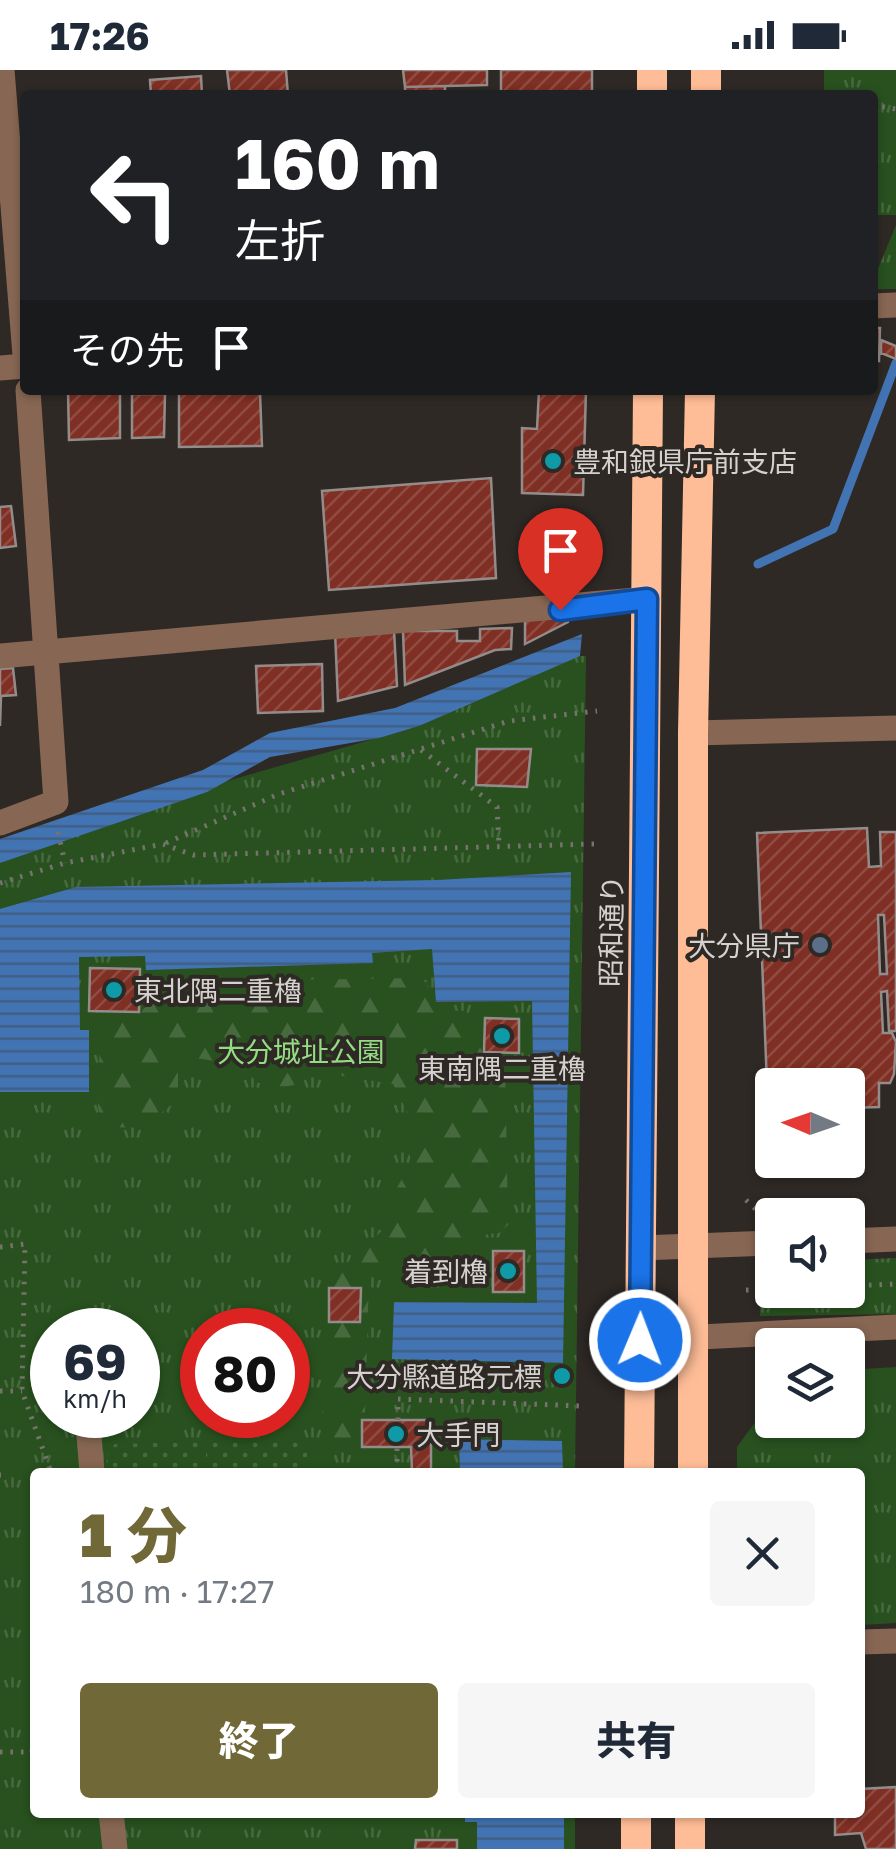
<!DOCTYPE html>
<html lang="ja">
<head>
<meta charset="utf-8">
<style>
  body { margin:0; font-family:"Golos Text","Noto Sans JP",sans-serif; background:#f6f6f7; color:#1f2937; height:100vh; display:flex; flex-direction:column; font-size:38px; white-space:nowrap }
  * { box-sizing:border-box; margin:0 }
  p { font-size:32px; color:#747a83 }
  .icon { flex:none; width:55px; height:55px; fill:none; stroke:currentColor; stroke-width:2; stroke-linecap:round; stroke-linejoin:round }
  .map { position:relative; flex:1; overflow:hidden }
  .drawer { position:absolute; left:30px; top:1398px; width:835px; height:350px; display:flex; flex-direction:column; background:#fff; border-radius:10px; box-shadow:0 2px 8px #0004 }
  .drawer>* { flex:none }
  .hud { position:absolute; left:20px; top:20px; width:858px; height:305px; border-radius:10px; box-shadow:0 2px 8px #0004; background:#202124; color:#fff; overflow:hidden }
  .needle { width:65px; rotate:272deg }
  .buttons { position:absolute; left:755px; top:998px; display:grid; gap:20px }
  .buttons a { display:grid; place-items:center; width:110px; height:110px; border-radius:10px; background:#fff; box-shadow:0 2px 8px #0004; font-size:50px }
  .speed { position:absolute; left:30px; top:1238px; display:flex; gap:20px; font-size:50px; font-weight:700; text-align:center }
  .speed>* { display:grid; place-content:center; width:130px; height:130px; border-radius:50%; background:#fff; box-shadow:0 2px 8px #0004; line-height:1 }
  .speed small { font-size:25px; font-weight:400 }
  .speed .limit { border:15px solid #d22; background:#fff; color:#111 }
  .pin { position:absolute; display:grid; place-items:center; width:85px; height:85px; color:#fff; margin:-102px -42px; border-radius:50% 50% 50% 0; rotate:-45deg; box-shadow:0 0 10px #0007 }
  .pin .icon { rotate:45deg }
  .me { position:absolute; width:110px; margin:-55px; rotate:1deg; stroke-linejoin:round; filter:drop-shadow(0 0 8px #0008) }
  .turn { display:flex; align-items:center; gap:35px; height:210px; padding:0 50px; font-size:45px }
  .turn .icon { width:130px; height:130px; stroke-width:2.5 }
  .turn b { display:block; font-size:70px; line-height:85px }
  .then { display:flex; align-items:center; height:95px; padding:0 50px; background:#0003; gap:20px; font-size:38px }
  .round { display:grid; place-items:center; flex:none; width:105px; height:105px; border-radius:10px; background:#f6f6f7 }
  .overview { display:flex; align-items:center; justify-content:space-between; height:170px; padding:0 50px }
  h1 { font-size:60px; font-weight:800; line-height:75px; color:#706836 }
  .action { display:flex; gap:20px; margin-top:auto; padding:20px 50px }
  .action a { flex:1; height:115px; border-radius:10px; background:#706836; color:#fff; font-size:40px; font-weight:800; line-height:115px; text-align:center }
  .action a+a { background:#f6f6f7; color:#1f2937 }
  .status { display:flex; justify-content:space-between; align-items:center; height:70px; padding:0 50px; background:#fff; direction:ltr }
  .status svg { height:28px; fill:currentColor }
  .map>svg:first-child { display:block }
  .grass { fill:url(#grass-tufts); fill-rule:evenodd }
  .forest { fill:url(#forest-firs) }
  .garden { fill:url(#garden-dots) }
  .water { fill:url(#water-rules) }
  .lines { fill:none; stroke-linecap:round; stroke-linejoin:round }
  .stream { stroke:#4274b4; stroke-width:9 }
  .building { fill:url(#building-hatch); stroke:#948c8a; stroke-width:2.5; fill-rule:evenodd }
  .path { stroke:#76726e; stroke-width:5; stroke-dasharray:2.5 8; stroke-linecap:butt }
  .minor { stroke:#876653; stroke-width:25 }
  .highway { stroke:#ffbd97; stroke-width:30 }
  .route-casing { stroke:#114b97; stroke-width:25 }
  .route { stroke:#1a73e8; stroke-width:18 }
  .culture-dot { fill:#0f9aa8; stroke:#2e2925; stroke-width:4 }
  .service-dot { fill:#5c6f8a; stroke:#2e2925; stroke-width:4 }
  .labels { text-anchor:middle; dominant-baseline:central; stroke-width:8; stroke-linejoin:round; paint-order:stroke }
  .poi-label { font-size:28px; fill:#d4d1ce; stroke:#2e2925; text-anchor:start }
  .street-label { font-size:28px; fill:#d4d1ce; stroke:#2e2925 }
  .park-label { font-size:28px; fill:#92dd82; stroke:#2e2925 }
</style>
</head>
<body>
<div class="status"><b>17:26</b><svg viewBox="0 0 49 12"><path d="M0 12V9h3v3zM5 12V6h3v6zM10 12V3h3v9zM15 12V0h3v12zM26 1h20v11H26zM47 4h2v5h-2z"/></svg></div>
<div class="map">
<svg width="896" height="1779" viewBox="0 0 896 1779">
  <defs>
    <pattern id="grass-tufts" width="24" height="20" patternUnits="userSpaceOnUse" patternTransform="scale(2.5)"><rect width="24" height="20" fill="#28511f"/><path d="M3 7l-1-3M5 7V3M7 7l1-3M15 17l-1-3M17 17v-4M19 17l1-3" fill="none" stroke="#46693e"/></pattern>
    <pattern id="forest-firs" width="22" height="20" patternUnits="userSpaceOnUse" patternTransform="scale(2.5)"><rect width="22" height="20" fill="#28511f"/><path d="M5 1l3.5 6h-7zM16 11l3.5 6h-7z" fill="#46693e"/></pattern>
    <pattern id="garden-dots" width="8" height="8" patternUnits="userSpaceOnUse" patternTransform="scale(2.5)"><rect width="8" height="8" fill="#28511f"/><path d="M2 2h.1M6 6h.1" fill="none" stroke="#46693e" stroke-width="1.8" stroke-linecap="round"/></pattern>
    <pattern id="water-rules" width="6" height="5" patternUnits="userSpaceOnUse" patternTransform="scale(2.5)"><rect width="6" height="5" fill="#4274b4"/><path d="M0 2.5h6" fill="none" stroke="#415f85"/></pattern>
    <pattern id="building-hatch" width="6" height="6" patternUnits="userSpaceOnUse" patternTransform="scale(2.5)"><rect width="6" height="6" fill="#7f2f23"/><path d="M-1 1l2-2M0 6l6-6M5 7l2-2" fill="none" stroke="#904c42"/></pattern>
  </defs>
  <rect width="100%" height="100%" fill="#2e2925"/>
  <path class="grass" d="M824,0H896V145H873L872,25H824Z
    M896,155V219H873V211Z
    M573,586H586L575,1402H35V1742L575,1743V1779H0V776L419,656ZM52,1260H138V1345H52ZM202,1260H288V1345H202Z
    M896,1188V1244L760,1246V1194L772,1193V1220H848V1190Z
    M896,1297V1553L860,1555V1402H737V1377L772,1329V1350H848V1300Z"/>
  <path class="forest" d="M415,908L428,913L427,929L439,940L465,941L470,968L479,978H497L505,990L508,1155L499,1163L487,1164L477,1175V1193L470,1200L382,1201L369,1207L365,1342L359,1347L360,1368L349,1379L325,1374L322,1362L325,1213L384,1159L396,1119L410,1096V1047L393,1014L342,1006L333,984L320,985C302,1020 292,1020 255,1012L247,996L189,987L178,994V1029C155,1049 135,1066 103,1053L98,1038L100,960C115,948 132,949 146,937V921L157,912Z"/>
  <path class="garden" d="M302,1367L307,1371V1389L302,1399L213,1402L206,1395V1378L212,1371Z
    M196,1372L201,1376L197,1402L108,1400L107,1381L115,1374Z"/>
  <path class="water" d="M582,564L580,586L419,656L379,668L270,687L207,722L0,793V769L203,700L270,663L395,638Z
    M571,802L563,1293L392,1289L394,1232L537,1233L532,931L436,932L432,879L372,883L373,893L146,900L145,886L79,887L80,960H89V1022H0V839L76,817L438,810Z
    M459,1369L562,1371L563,1402H460Z
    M465,1743H564V1779H477V1752H465Z"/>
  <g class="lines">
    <path class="stream" d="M758,494L833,459L896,293"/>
  </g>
  <path class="building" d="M227,0H286L288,25H230Z
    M403,0H487V15L405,17Z
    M501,0H592V25H501Z
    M201,6L202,25H151L150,10Z
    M445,16V25H405V17Z
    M872,258H880L879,291H872Z
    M881,270L896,276V289L881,283Z
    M68,320H120V368L69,370Z
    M539,320H586L583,425L522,423V358L537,359Z
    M179,322H260L262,376L179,377Z
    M132,324H165L164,367L132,368Z
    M491,408L496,508L329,520L322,421Z
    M11,436L16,476L0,478V437Z
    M569,543L568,552L525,574V548Z
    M512,558L511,579L495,580L405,615L403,561H457V571H480V559Z
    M394,560L397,616L338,631L335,562Z
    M322,594L323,641L258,643L256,596Z
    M13,598L16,625L1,626L0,656V599Z
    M477,679H531L527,717L476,715Z
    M867,758L869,797L881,796L880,762H896V961H889L887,921L881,922L883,963H892L896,972L894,1004L890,1013H879V1037L848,1038V1015H772V1039L768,1040L757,763ZM878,845H884L887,904H880Z
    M90,898L140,899L139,942L89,941Z
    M485,948L519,949V983L484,982Z
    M493,1181H524V1222H493Z
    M329,1218H361L360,1252H329Z
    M362,1350H431V1402H412L411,1377H362Z
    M896,1717V1779H866L861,1763L835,1765V1742H860V1719Z
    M416,1770H457V1779H415Z"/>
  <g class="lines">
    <path class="path" d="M872,35L896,39
      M421,680L497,737L499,776
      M58,762L65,793
      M166,773L279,724L509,651L597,641
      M0,813L65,793L163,774L193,785L594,774
      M746,1130L762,1145
      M0,1177L25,1174L22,1321L51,1402
      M848,1216L896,1214
      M746,1220L772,1219
      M0,1321H22
      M398,1350V1329L582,1336
      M397,1402V1377
      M0,1405H1
      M0,1682H32L35,1650"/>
    <path class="minor" d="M2,0L25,285
      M872,236L896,235
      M0,298L25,296
      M0,586L647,529
      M693,663L896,658
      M0,753L56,732L28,320
      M848,1171L896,1169
      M641,1178L772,1173
      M640,1270L896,1257
      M89,1366L92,1402
      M860,1572L896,1571
      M111,1742L115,1779"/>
    <path class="highway" d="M652,25V0
      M706,25V0
      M639,1402L648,320
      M693,1402V663L700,320
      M636,1779V1742
      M690,1779V1742"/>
  </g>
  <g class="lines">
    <g class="route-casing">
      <path id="route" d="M560,540L647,529L640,1270"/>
    </g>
    <use href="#route" class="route"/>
  </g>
  <g class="culture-dot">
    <circle cx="553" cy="391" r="10"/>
    <circle cx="114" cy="920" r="10"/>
    <circle cx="502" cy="966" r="10"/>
    <circle cx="508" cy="1201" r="10"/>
    <circle cx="562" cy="1306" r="10"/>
    <circle cx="396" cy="1364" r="10"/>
  </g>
  <circle class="service-dot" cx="820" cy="875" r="10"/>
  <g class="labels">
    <g class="poi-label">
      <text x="573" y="391">豊和銀県庁前支店</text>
      <text x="800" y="875" text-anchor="end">大分県庁</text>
      <text x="134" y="920">東北隅二重櫓</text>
      <text x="502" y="998" text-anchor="middle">東南隅二重櫓</text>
      <text x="488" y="1201" text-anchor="end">着到櫓</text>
      <text x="542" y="1306" text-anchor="end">大分縣道路元標</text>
      <text x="416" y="1364">大手門</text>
    </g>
    <g class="street-label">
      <text transform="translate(611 861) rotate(-89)">昭和通り</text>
    </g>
    <g class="park-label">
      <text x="301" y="981">大分城址公園</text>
    </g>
  </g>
</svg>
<div class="buttons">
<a><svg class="needle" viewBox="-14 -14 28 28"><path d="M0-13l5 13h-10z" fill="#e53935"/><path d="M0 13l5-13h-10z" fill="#747a83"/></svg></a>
<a><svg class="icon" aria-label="sound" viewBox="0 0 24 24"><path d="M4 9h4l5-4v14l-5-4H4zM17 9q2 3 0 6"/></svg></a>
<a><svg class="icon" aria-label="layers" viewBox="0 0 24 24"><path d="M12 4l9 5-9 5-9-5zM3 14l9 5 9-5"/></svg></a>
</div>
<div class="speed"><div>69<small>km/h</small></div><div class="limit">80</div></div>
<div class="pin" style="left:560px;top:540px;background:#d93025"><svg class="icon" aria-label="arrive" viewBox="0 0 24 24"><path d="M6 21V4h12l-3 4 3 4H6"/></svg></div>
<svg class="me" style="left:640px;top:1270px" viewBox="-20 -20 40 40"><circle r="17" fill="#1a73e8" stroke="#fff" stroke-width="3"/><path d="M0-11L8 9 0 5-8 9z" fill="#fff"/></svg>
<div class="hud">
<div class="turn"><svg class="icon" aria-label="left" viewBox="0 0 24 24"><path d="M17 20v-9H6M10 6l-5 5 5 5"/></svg><div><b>160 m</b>左折</div></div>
<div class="then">その先<svg class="icon" aria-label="arrive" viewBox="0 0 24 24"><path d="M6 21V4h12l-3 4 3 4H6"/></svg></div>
</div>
<section class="drawer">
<div class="overview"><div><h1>1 分</h1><p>180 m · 17:27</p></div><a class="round"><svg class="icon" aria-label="close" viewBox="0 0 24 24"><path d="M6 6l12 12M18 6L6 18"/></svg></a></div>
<div class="action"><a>終了</a><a>共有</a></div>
</section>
</div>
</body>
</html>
